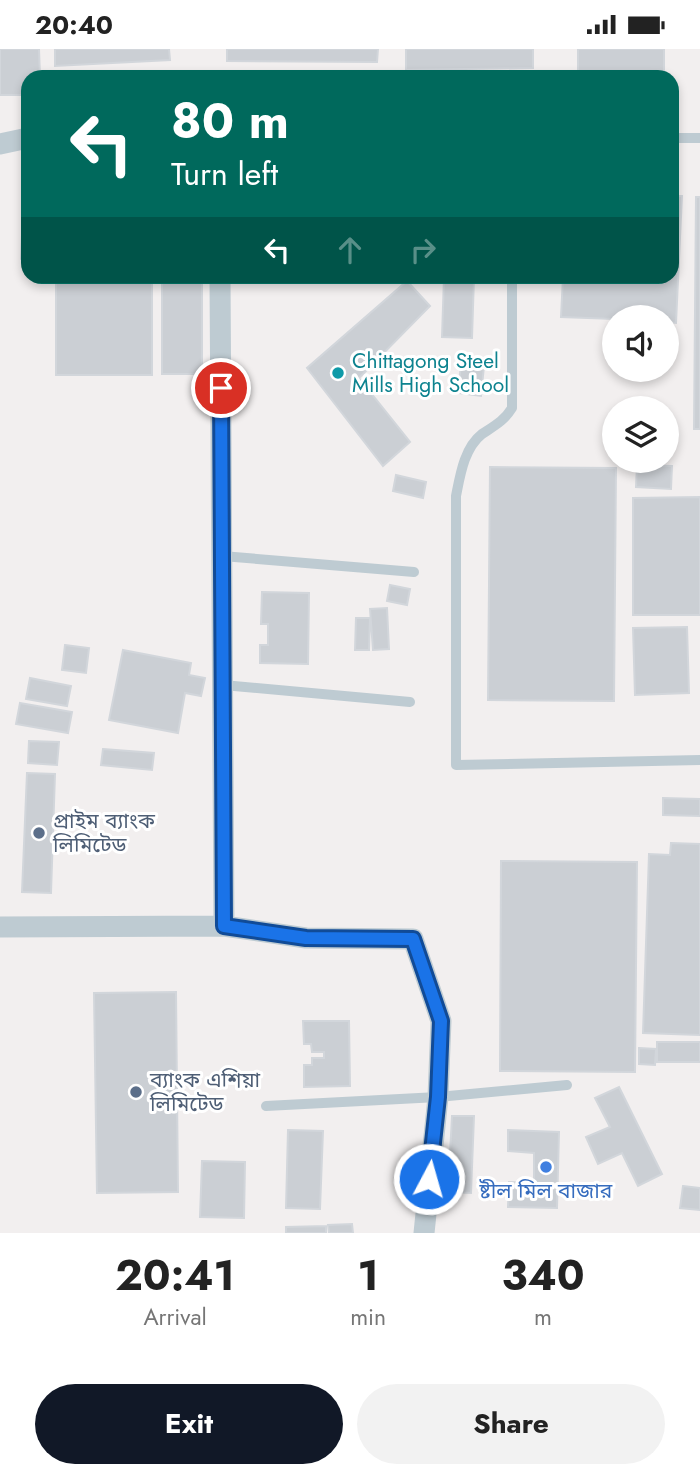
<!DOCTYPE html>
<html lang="en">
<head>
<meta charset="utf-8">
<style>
  body { margin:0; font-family:Jost,"Noto Sans Bengali",sans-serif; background:#f2f2f2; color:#222; height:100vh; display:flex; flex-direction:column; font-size:26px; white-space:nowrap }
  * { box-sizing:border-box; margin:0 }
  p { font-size:23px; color:#767676 }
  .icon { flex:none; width:38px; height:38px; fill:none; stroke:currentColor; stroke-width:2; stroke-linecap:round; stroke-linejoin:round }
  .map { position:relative; height:1184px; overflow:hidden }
  .details { display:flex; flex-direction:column; background:#fff; flex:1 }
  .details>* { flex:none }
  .banner { position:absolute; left:21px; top:21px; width:658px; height:214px; border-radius:21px; box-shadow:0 4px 10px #0003; background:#00695c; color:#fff; overflow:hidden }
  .tools { position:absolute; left:602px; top:256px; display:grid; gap:14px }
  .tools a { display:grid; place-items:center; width:77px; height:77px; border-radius:50%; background:#fff; box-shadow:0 4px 10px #0003; font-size:35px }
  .pin { position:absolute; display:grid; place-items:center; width:60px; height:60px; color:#fff; margin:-30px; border:4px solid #fff; border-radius:50%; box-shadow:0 2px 7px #0007 }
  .me { position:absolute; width:77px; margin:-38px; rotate:6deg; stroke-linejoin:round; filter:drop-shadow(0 0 5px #0008) }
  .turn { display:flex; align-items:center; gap:24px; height:147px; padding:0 35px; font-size:32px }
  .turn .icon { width:91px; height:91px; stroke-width:2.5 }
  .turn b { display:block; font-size:49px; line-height:60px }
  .lanes { display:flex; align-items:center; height:66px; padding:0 35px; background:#0003; justify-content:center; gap:35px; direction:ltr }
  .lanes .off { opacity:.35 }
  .eta { display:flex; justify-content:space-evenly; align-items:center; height:119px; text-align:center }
  .eta b { font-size:42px; font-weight:700; line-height:49px }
  .action { display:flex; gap:14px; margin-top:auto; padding:14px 35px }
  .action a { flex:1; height:80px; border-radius:42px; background:#111827; color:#fff; font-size:28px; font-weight:700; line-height:80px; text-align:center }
  .action a+a { background:#f2f2f2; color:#222 }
  .status { display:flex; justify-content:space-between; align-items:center; height:49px; padding:0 35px; background:#fff; direction:ltr }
  .status svg { height:19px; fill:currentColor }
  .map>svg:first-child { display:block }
  .building { fill:#cbcfd4; stroke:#d2d6db; stroke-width:2 }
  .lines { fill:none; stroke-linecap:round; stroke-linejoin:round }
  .lane { stroke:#becbd2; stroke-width:10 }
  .street { stroke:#becbd2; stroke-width:21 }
  .route-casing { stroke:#114b97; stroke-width:18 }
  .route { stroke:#1a73e8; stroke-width:12 }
  .culture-dot { fill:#0f9aa8; stroke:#fff; stroke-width:2.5 }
  .service-dot { fill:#5c6f8a; stroke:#fff; stroke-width:2.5 }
  .shop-dot { fill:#3f7fe0; stroke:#fff; stroke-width:2.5 }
  .labels { text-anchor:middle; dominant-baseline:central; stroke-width:6; stroke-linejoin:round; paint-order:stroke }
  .culture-label { font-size:21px; fill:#0d838f; stroke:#fff; text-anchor:start }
  .service-label { font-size:21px; fill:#4e5e75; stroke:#fff; text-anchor:start }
  .shop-label { font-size:21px; fill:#366cbe; stroke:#fff }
</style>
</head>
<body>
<div class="status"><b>20:40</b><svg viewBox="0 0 49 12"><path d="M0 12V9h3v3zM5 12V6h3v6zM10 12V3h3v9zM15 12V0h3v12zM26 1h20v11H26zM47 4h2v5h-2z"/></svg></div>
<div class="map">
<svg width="700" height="1184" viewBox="0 0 700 1184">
  <rect width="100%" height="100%" fill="#f2efef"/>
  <path class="building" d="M0,0H39L40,28H28V46H0Z
    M55,0H169L170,11L55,17Z
    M227,0H378L377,13L227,12Z
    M406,0H533V19L406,21Z
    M578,0H664V28H578Z
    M672,147H682L676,274L667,273V268H614V270L561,268L563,228H672Z
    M696,148H700V380H694Z
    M23,163H28V211L21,210Z
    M56,228H152V326H56Z
    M162,228H202V325H162Z
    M444,228H474L472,289L442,288Z
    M407,232L430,257L359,329L410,393L383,417L307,319Z
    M461,315L484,317L481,347L458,344Z
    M637,416L672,417L671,440L636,438Z
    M490,418L616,419L614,652L488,651Z
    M396,426L426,433L423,449L393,442Z
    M700,448V566H633V449Z
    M390,536L410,540L407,556L387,552Z
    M262,543L309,544L308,615L260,614V596H268V575H261Z
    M387,559L389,600L373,601L370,560Z
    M356,569H370L369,601H355Z
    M687,578L689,644L635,646L633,579Z
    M65,596L89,599L86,624L62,621Z
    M123,601L191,614L189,626L205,629L201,647L185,644L178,684L109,671Z
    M30,629L71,637L67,657L26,650Z
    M20,654L72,663L68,684L16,675Z
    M29,692L59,693L57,716L28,714Z
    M103,700L154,704L152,721L101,716Z
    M27,724L55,725L51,844L22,843Z
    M663,749L700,750V767L663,766Z
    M671,794L700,795V986L643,984L649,805L670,806Z
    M501,812L637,813L635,1023L500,1022Z
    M176,943L178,1143L97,1144L94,944Z
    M303,972H349L350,1037L304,1038V1016H312V1009H324V1003H312L311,995H304Z
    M657,993H700V1013H657Z
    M639,999L656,1000L655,1016L639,1015Z
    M619,1038L662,1125L638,1137L622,1104L598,1115L586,1088L610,1078L595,1049Z
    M452,1067H474L471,1144L448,1143Z
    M288,1081L323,1082L320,1160L286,1159Z
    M508,1081L559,1083L557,1159L508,1158L509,1133L534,1134V1104L508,1102Z
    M202,1112L245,1113L244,1169L200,1168Z
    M683,1137L700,1139V1161L680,1159Z
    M352,1175L353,1184H329L328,1176Z
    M326,1177V1184H286V1178Z"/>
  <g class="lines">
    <path class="lane" d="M672,89H700
      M512,228V359C504,372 494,377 482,385C464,399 460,427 456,447V716L700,711
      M222,507L414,523
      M223,636L410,653
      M266,1057L438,1048L567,1036"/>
    <path class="street" d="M0,95L28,89
      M220,228L224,877
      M0,878L224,877L306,889L413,890L441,972L438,1048L424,1184"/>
  </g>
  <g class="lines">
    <g class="route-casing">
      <path id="route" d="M221,339L224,877L306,889L413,890L441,972L438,1048L429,1130"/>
    </g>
    <use href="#route" class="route"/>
  </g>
  <circle class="culture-dot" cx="338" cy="324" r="7"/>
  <g class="service-dot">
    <circle cx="39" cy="784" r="7"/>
    <circle cx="136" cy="1043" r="7"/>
  </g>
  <circle class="shop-dot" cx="546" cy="1118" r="7"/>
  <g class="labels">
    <g class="culture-label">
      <text x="352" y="312">Chittagong Steel<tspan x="352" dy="24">Mills High School</tspan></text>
    </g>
    <g class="service-label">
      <text x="53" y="772">প্রাইম ব্যাংক<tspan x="53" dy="24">লিমিটেড</tspan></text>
      <text x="150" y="1031">ব্যাংক এশিয়া<tspan x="150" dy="24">লিমিটেড</tspan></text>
    </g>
    <g class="shop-label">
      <text x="546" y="1142">ষ্টীল মিল বাজার</text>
    </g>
  </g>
</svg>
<div class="tools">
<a><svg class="icon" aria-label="sound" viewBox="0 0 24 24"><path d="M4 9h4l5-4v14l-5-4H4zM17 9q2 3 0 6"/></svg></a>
<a><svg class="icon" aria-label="layers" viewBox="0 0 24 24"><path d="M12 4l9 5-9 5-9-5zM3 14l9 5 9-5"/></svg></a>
</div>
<div class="pin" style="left:221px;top:339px;background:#d93025"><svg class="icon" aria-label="arrive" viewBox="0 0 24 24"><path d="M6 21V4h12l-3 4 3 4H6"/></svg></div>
<svg class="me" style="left:429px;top:1130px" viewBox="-20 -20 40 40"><circle r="17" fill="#1a73e8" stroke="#fff" stroke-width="3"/><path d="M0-11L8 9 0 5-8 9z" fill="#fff"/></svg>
<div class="banner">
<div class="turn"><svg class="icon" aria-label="left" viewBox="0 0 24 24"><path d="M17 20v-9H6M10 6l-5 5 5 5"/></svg><div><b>80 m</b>Turn left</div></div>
<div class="lanes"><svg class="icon" aria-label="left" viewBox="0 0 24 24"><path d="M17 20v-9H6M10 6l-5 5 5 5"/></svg><svg class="icon off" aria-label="ahead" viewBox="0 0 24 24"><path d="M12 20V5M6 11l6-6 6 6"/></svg><svg class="icon off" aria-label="right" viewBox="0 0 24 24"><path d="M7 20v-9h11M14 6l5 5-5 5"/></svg></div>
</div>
</div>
<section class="details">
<div class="eta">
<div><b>20:41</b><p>Arrival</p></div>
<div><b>1</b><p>min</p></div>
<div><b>340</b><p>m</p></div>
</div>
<div class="action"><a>Exit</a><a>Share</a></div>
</section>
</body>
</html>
